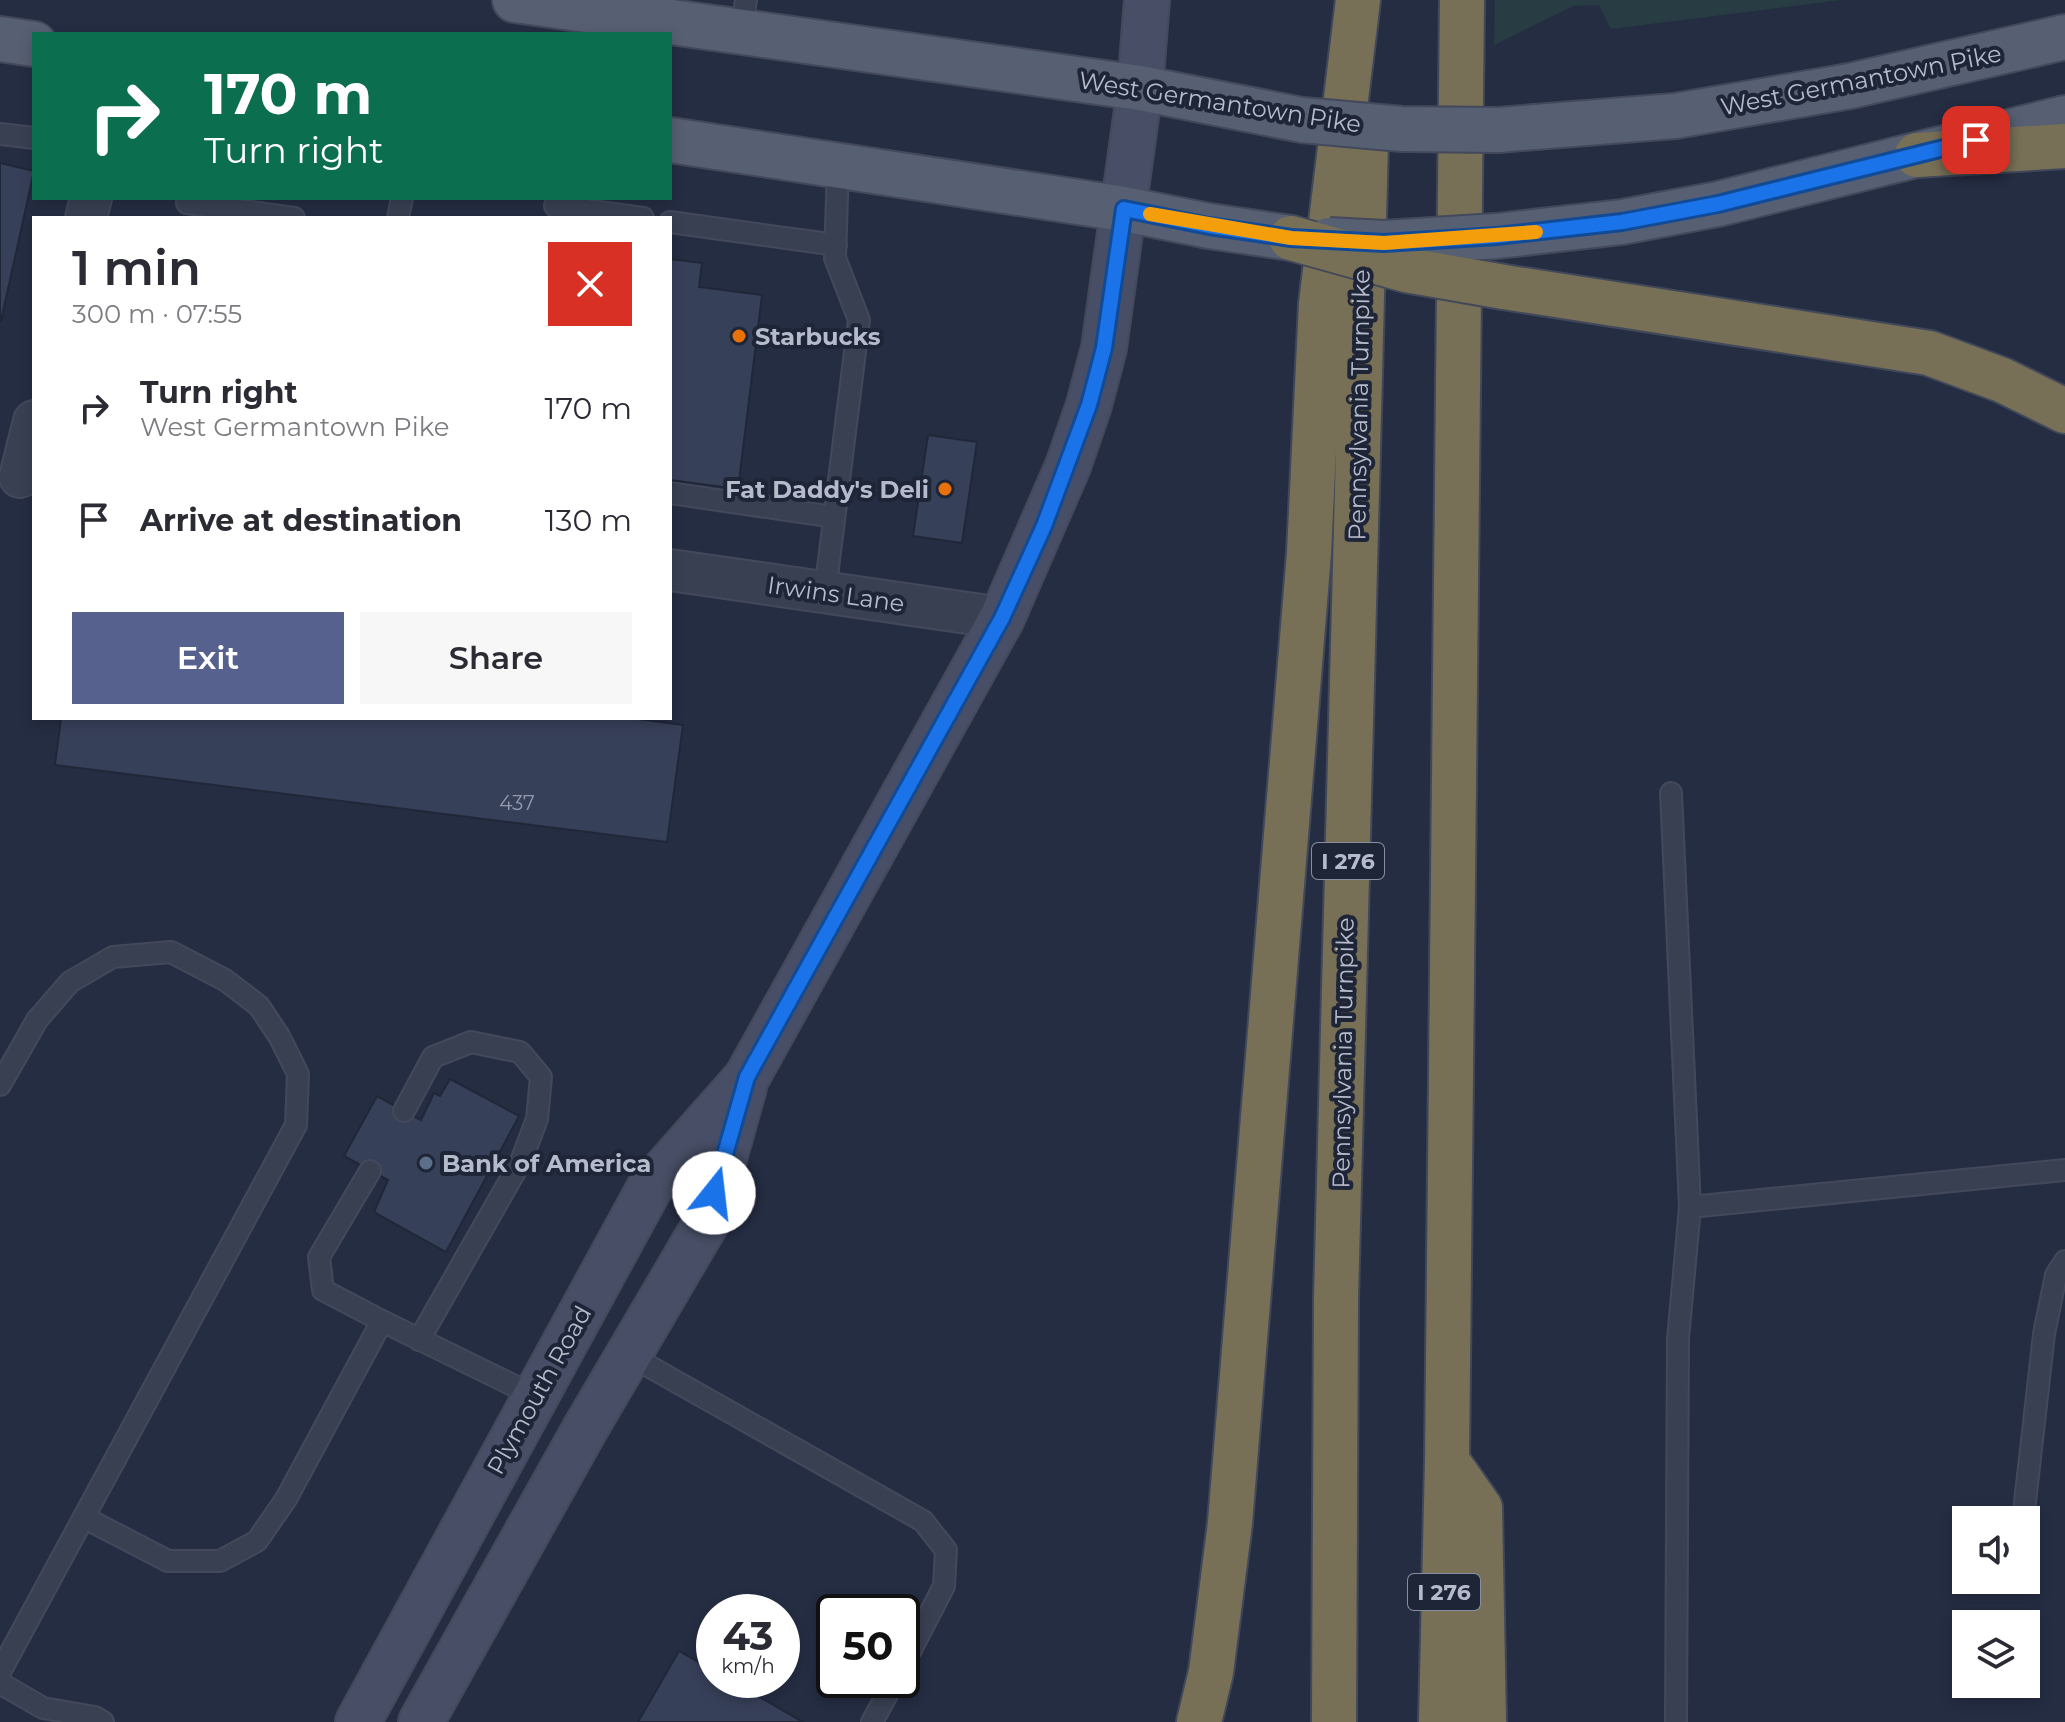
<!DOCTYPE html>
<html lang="en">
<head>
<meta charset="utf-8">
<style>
  body { margin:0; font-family:Montserrat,sans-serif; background:#f7f7f7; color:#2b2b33; height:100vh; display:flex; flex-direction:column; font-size:30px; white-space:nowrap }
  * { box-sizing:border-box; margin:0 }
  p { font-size:26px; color:#7c7c81 }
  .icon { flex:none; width:44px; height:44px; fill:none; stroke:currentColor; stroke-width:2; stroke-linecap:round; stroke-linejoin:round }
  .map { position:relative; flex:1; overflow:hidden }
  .details { position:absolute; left:32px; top:216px; width:640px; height:504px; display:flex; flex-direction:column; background:#fff; border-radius:0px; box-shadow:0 4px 12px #0003 }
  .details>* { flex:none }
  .hud { position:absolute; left:32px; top:32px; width:640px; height:168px; border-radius:0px; box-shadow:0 4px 12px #0003; background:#0b6e4f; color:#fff; overflow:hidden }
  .controls { position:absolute; left:1952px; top:1506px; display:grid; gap:16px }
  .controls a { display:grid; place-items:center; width:88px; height:88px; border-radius:0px; background:#fff; box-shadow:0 4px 12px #0003; font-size:40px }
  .speed { position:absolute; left:696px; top:1594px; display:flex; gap:16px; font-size:40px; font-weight:700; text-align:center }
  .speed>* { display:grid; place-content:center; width:104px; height:104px; border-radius:50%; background:#fff; box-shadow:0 4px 12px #0003; line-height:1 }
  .speed small { font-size:20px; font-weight:400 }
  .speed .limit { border:4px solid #111; border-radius:12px; background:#fff; color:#111 }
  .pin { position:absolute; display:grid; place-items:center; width:68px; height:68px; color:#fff; margin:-34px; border-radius:16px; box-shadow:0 4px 12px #0006 }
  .me { position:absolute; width:88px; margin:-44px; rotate:16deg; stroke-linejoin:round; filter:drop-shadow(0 0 6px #0008) }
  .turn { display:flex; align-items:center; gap:28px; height:168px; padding:0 40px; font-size:36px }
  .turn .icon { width:104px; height:104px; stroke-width:2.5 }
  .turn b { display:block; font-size:56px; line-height:68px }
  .round { display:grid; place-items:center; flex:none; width:84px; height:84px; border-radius:0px; background:#f7f7f7 }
  .summary { display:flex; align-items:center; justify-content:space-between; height:136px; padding:0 40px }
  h1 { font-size:48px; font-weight:600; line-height:60px }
  .button { display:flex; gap:16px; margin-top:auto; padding:16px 40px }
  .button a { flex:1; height:92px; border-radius:0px; background:#56628d; color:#fff; font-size:32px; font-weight:600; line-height:92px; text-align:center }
  .button a+a { background:#f7f7f7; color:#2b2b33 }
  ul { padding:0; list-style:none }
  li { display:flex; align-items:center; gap:24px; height:112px; padding:0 40px }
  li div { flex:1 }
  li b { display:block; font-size:30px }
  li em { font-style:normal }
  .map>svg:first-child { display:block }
  .green { fill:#273c43 }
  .building { fill:#374059; stroke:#202739; stroke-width:2 }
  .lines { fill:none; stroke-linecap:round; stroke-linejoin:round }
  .service-casing { stroke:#43495b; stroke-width:24 }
  .minor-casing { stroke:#43495b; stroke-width:44 }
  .secondary-casing { stroke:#43495b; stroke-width:48 }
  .primary-casing { stroke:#43495b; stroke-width:48 }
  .motorway-casing { stroke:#414859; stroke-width:48 }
  .service { stroke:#394052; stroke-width:20 }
  .minor { stroke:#394052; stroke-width:40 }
  .secondary { stroke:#474e65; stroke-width:44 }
  .primary { stroke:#575f72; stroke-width:44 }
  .motorway { stroke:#787056; stroke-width:44 }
  .primary-bridge-casing { stroke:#43495b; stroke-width:48; stroke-linecap:butt }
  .motorway-bridge-casing { stroke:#414859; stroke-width:48; stroke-linecap:butt }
  .primary-bridge { stroke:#575f72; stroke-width:44 }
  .motorway-bridge { stroke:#787056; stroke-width:44 }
  .route-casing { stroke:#114b97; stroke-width:20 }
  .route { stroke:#1a73e8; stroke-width:14 }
  .slow { stroke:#f59e0b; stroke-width:14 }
  .food-dot { fill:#e8710a; stroke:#1e2537; stroke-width:3 }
  .service-dot { fill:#5c6f8a; stroke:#1e2537; stroke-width:3 }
  .labels { text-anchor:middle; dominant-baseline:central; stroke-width:8; stroke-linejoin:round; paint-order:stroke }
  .number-label { font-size:20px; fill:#949aae }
  .shield { fill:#1e2537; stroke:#888e9f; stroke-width:2 }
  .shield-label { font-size:22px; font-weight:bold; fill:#b6bbcc }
  .street-label { font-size:24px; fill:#b6bbcc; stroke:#1e2537 }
  .poi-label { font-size:24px; font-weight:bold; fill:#b6bbcc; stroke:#1e2537; text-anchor:start }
</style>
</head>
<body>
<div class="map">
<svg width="2065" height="1722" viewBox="0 0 2065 1722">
  <rect width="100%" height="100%" fill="#252d43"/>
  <path class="green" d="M1495,0H1841L1611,29L1599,5L1573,6L1494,45Z"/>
  <path class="building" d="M0,163L34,171L1,321H0Z
    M670,259L702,263L699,287L762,295L738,489L670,480Z
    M928,435L977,442L962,543L913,536Z
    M61,718H630L683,725L667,842L55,765Z
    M450,1079L519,1116L446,1252L374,1212L388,1180L344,1156L377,1096L421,1120L434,1093L440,1096Z
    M679,1651L714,1671V1680H730L803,1722H638Z"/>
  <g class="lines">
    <g class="service-casing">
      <path id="service" d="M741,32L746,0
        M0,134L34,138
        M187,203L294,218
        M555,206L643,218
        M398,218L402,198
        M670,222L836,245
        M670,493L834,517
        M825,592L859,320L835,258L838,166
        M1671,793L1690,1207L1678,1339L1676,1722
        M0,1085L37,1020L70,982L113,957L171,952L225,980L259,1006L279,1036L298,1074L296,1125L0,1672
        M404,1111L433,1057L471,1042L520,1052L541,1077L537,1119L521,1161L419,1340
        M370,1171L319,1257L323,1290L382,1321
        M1690,1207L2065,1170
        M629,1355L923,1521L946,1550L944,1586L902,1667
        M85,1518L168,1561H220L257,1541L286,1499L382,1321L535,1396
        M2023,1520L2044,1334L2056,1275L2065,1261
        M2016,1581L2017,1580
        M0,1683L43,1708L95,1717L103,1722
        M872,1722L895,1680"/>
    </g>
    <g class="minor-casing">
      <path id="minor" d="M86,218L91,198
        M20,477L34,421
        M670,570L1002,618"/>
    </g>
    <g class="secondary-casing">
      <path id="secondary" d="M358,1722L650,1187L747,1077L1002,618L1068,466L1089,405L1104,348L1140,88L1147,0
        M421,1722L585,1429L706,1223L744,1087"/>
    </g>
    <g class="primary-casing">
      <path id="primary" d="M515,0L1140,88L1302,120
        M0,39L34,44
        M1498,130L1675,116L1850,86L2065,37
        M670,140L1124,209L1209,226L1291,238
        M1497,236L1622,222L1718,204L2065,118"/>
    </g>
    <g class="motorway-casing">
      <path id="motorway" d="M1917,155L2065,146
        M1504,287L1929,353L2002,380L2065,411
        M1447,1461L1480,1508L1484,1722
        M1199,1722L1211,1672L1230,1523L1309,553L1321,304L1358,0
        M1334,1722L1336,1299L1366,142
        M1441,1722L1447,1461L1462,0"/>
    </g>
    <use href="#service" class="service"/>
    <use href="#minor" class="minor"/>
    <use href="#secondary" class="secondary"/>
    <use href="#primary" class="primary"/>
    <use href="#motorway" class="motorway"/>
    <g class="primary-bridge-casing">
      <path id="primary-bridge" d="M1302,120L1402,129L1498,130
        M1329,240L1384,243L1497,236"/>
    </g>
    <g class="motorway-bridge-casing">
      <path id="motorway-bridge" d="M1291,238L1406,270L1504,287"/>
    </g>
    <use href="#primary-bridge" class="primary-bridge"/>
    <use href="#motorway-bridge" class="motorway-bridge"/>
  </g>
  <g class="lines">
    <g class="route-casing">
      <path id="route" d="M714,1193L747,1077L1002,618L1044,526L1089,405L1104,348L1124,209L1209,226L1291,238L1384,243L1497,236L1622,222L1718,204L1976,140"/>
    </g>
    <use href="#route" class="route"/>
    <path class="slow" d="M1150,214L1291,238L1384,243L1536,232"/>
  </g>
  <g class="food-dot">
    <circle cx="739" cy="336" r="8"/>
    <circle cx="945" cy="489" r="8"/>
  </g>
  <circle class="service-dot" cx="426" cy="1163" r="8"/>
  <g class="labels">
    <g class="number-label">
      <text x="517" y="803">437</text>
    </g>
    <g class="shield">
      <rect x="1312" y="843" width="72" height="36" rx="6"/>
      <rect x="1408" y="1574" width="72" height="36" rx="6"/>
    </g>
    <g class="shield-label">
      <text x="1348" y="861">I 276</text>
      <text x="1444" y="1592">I 276</text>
    </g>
    <g class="street-label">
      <text transform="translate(1861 80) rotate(-11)">West Germantown Pike</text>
      <text transform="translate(1220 102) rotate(9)">West Germantown Pike</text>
      <text transform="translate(1359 405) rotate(-89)">Pennsylvania Turnpike</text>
      <text transform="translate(836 594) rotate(8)">Irwins Lane</text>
      <text transform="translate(1343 1053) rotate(-89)">Pennsylvania Turnpike</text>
      <text transform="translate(539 1390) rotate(-61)">Plymouth Road</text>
    </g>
    <g class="poi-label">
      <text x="755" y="336">Starbucks</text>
      <text x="929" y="489" text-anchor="end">Fat Daddy's Deli</text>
      <text x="442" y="1163">Bank of America</text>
    </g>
  </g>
</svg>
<div class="controls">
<a><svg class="icon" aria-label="sound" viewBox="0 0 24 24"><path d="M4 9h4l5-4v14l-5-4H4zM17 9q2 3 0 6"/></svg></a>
<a><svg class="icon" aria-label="layers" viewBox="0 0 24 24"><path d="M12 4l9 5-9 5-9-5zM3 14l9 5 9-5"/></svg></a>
</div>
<div class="speed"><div>43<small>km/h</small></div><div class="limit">50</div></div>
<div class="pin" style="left:1976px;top:140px;background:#d93025"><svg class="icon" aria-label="arrive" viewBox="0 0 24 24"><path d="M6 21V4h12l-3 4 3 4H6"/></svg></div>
<svg class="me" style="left:714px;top:1193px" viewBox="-20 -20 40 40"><circle r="19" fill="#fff"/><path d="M0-13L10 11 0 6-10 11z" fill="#1a73e8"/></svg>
<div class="hud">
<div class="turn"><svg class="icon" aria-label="right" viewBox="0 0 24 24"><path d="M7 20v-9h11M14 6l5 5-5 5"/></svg><div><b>170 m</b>Turn right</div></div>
</div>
<section class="details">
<div class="summary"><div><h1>1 min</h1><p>300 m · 07:55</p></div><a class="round" style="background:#d93025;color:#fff"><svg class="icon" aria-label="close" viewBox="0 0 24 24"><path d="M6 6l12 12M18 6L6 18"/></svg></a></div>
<ul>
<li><svg class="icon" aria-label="right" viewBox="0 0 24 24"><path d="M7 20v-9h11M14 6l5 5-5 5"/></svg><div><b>Turn right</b><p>West Germantown Pike</p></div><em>170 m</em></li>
<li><svg class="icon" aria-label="arrive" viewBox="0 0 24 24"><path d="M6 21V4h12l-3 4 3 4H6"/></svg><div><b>Arrive at destination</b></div><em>130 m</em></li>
</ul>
<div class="button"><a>Exit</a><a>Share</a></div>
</section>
</div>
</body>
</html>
